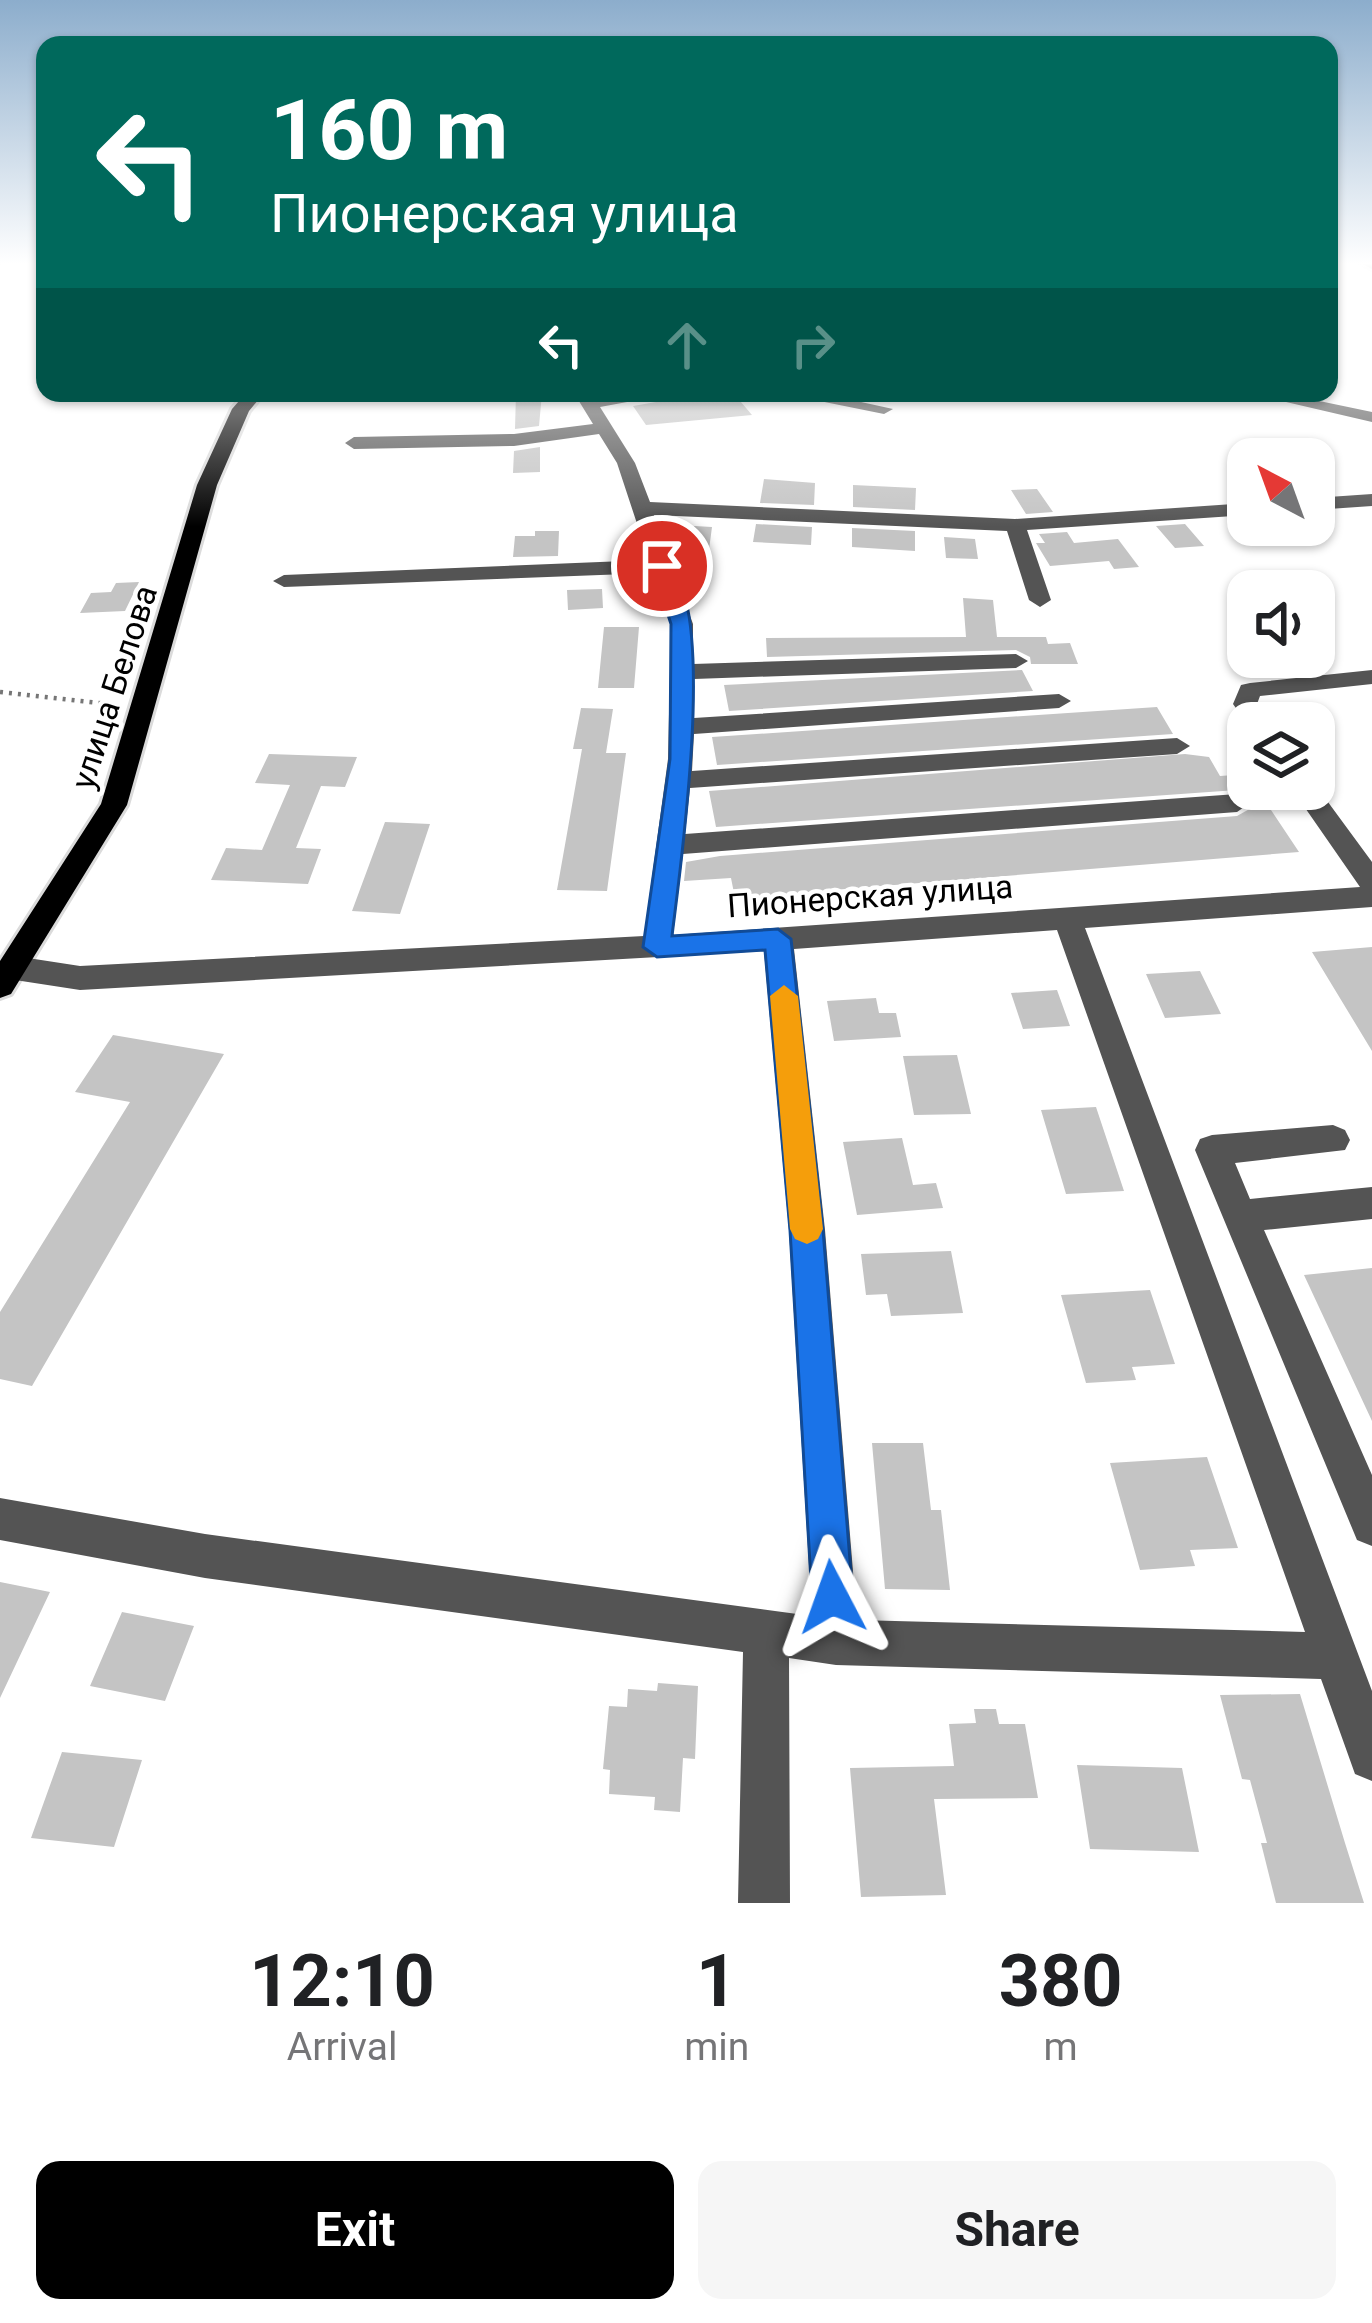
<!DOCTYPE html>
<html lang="en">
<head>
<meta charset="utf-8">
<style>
  body { margin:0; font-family:Roboto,sans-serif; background:#f6f6f6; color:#202124; height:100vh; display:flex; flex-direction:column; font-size:45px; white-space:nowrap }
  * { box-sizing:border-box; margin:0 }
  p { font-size:39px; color:#757577 }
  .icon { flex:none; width:66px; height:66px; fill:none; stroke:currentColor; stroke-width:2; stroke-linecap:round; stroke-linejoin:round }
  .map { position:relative; height:1903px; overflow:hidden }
  .panel { display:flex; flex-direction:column; background:#fff; flex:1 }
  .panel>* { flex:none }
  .banner { position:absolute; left:36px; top:36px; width:1302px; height:366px; border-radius:24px; box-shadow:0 3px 9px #0004; background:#00695c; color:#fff; overflow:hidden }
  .needle { width:78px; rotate:319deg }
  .tools { position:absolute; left:1227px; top:438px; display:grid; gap:24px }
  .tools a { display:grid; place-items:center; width:108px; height:108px; border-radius:24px; background:#fff; box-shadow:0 3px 9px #0004; font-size:60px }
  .pin { position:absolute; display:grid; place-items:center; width:102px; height:102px; color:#fff; margin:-51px; border:6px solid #fff; border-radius:50%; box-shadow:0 3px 12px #0007 }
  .me { position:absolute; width:132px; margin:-66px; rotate:356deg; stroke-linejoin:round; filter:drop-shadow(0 0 9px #0008) }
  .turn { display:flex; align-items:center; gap:42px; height:252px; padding:0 36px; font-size:54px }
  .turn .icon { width:156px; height:156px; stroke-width:2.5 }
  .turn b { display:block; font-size:84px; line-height:102px }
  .lanes { display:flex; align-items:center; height:114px; padding:0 36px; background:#0003; justify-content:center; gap:60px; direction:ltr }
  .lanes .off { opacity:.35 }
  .eta { display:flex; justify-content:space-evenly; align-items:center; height:204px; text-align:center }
  .eta b { font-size:72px; font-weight:700; line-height:84px }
  .action { display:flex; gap:24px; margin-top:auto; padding:24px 36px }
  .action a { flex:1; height:138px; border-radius:24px; background:#000; color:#fff; font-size:48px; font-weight:700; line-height:138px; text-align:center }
  .action a+a { background:#f6f6f6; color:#202124 }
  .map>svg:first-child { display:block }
  .building { fill:#c4c4c4 }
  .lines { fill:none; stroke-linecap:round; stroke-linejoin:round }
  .major-casing { stroke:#dbdbdb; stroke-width:6 }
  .path-far1 { stroke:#767676; stroke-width:3; stroke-dasharray:1.5 3; stroke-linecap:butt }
  .path { stroke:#767676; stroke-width:4.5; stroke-dasharray:3 6; stroke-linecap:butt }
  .minor { fill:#545454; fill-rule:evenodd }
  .major { fill:#000; fill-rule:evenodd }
  .route { fill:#1a73e8; stroke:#114b97; stroke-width:3 }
  .slow { fill:#f59e0b }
  .labels { text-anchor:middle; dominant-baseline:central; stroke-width:9; stroke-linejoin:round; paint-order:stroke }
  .street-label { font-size:33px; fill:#000; stroke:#fff }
</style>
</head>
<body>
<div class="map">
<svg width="1372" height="1903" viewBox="0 0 1372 1903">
  <rect width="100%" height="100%" fill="#fff"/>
  <path class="building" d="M516,393H542L539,426L515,429Z
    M708,393L712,398L735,395L752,415L646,425L633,406Z
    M540,447V472L513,473L514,451Z
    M764,479L815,483L814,505L760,503Z
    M853,485L916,488L915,510L853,507Z
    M1037,489L1053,512L1026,514L1011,490Z
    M756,524L812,527L811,545L753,542Z
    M1185,524L1204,546L1175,548L1156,526Z
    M677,525L712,527L708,557L673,555Z
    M852,528L915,531V551L852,547Z
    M535,531H559L558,556L513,557L515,536H535Z
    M1067,532L1074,543L1118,539L1139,567L1114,569L1109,561L1050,566L1036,543H1045L1039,534Z
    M944,537L975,539L978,559L946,558Z
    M139,582L125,611L80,613L91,593L111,592L116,583Z
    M602,589L603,608L568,610L567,590Z
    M963,598L993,600L997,637H1046L1048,644L1070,643L1078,664H1031L1030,657L1016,650L767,657L766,638L966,637Z
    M604,627H639L634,688H598Z
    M1022,670L1033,691L729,711L724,685Z
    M1157,707L1173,734L717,765L712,737Z
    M581,708L613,709L606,753H626L607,891L557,890L582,749H573Z
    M269,754L357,757L345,787L321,786L296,848L321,849L308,884L211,880L226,848L262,850L290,785L255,783Z
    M1185,754L1209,757L1220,776L1248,774V789H1257L1299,852L735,898L731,878L684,881L686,862L720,856L1237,816L1253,807V799L1237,790L716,827L709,791Z
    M385,822L430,824L400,914L352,911Z
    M1372,947V1051L1312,952Z
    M1200,971L1221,1014L1165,1018L1146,974Z
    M1057,990L1070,1026L1023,1029L1011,993Z
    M876,998L879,1013H896L901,1037L834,1041L827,1001Z
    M113,1035L224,1054L32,1386L0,1379V1312L130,1102L75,1092Z
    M957,1055L971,1114L914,1115L903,1056Z
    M1096,1107L1124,1191L1066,1194L1041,1110Z
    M902,1138L913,1185L936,1183L943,1208L857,1215L843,1142Z
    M951,1251L963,1313L891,1316L887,1294L866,1295L861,1254Z
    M1372,1268V1421L1304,1275Z
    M1150,1290L1175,1364L1132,1367L1136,1380L1086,1383L1061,1295Z
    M872,1443H923L931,1510H941L950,1590L885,1589Z
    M1207,1457L1238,1548L1190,1550L1195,1566L1140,1570L1110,1463Z
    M0,1582L50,1592L0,1698Z
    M122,1612L194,1626L165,1701L90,1686Z
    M658,1683L698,1686L695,1759L683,1758L680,1812L654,1810L655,1797L609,1794L610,1770L603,1769L609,1706L627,1707L628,1689L657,1691Z
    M1300,1694L1345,1843L1364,1903H1276L1261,1843H1267L1250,1780L1242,1779L1220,1695Z
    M974,1709H996L999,1724H1025L1038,1798L934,1799L946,1895L861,1897L850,1768L954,1766L949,1724L976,1723Z
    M62,1752L142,1760L114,1847L31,1838Z
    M1077,1765L1182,1768L1199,1852L1090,1849Z"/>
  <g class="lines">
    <g class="major-casing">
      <path id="major" d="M1357,261H1372V269Z
        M246,393H264L249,411L217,485L127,805L11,994L0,998V961L101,804L197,485L232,409Z"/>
    </g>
    <path class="path-far1" d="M0,264L13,261"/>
    <path class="path" d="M0,692L116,705"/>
    <path class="minor" d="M574,393L594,397L676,393L600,407L635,463L650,502L1015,519L1248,503V515L1027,530L1051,600L1040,607L1029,600L1007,531L654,515L693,624V664L1016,654L1028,661L1016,668L694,679V718L1059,694L1071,701L1059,708L694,734L692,771L1177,738L1190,746L1177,754L690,788L685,834L1237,794L1250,803L1237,812L683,854L673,935L1360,887L1292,789H1314V783L1372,862V907L1085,928L1372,1691V1781L1355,1774L1321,1679L836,1665L789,1658L790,1903H738L743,1652L205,1578L0,1540V1498L205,1534L812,1616L789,1230L764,951L80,990L15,980L0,968L4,960L15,956L80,966L644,936L668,759L671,624L653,573L284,587L273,581L284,575L649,560L617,463L599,434L514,446L354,449L345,443L354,437L514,434L593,424ZM1057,930L1305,1632L857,1620L825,1230L794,949Z
      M780,393H820L893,409L884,414Z
      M1247,393H1281L1372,412V422Z
      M1372,494V506L1314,510V498Z
      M1372,670V684L1260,696L1257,704L1271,723L1248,725L1233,704L1241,685L1250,683Z
      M1333,1125L1345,1130L1350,1140L1345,1150L1235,1163L1250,1199L1372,1187V1219L1264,1230L1372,1475V1546L1357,1540L1195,1150L1200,1139L1212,1135Z"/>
    <use href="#major" class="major"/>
  </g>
  <linearGradient id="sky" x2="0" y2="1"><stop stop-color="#8cadcc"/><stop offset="0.5" stop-color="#fff"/><stop offset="1" stop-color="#fff" stop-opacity="0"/></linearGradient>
  <rect width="1372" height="527" fill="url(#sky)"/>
  <path class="route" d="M662,561C722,587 679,876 672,936L778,929L791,939L823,1230L853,1597L847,1611L832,1617L818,1611L812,1597L790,1230L765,950L657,957L643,947L670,759L671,624L652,566Z"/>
  <path class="slow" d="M784,985L798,996L823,1229L818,1239L807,1244L795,1239L790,1229L770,996Z"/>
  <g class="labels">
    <g class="street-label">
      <text transform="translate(114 687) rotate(-72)">улица Белова</text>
      <text transform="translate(870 896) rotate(-4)">Пионерская улица</text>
    </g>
  </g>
</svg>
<div class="tools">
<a><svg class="needle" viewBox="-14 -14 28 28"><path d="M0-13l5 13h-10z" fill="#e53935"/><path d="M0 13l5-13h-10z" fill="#757577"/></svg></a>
<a><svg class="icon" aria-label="sound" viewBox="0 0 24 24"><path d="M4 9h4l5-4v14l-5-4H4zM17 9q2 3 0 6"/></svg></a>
<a><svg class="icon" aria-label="layers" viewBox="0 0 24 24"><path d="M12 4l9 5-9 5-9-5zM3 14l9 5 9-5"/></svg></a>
</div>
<div class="pin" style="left:662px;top:566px;background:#d93025"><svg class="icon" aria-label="arrive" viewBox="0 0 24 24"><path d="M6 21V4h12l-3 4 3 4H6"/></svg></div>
<svg class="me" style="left:832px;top:1597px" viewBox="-20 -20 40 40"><path d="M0-17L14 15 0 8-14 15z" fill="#1a73e8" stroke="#fff" stroke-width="4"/></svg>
<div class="banner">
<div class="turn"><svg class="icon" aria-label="left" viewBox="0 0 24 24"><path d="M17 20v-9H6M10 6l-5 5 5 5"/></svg><div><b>160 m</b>Пионерская улица</div></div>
<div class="lanes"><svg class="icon" aria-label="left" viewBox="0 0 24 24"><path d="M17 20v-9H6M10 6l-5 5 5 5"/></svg><svg class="icon off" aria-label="ahead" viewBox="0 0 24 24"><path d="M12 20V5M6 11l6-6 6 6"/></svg><svg class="icon off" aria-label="right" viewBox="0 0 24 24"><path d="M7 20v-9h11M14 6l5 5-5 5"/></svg></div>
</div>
</div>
<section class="panel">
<div class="eta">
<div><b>12:10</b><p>Arrival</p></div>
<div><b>1</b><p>min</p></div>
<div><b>380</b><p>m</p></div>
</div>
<div class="action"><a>Exit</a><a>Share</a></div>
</section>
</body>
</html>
